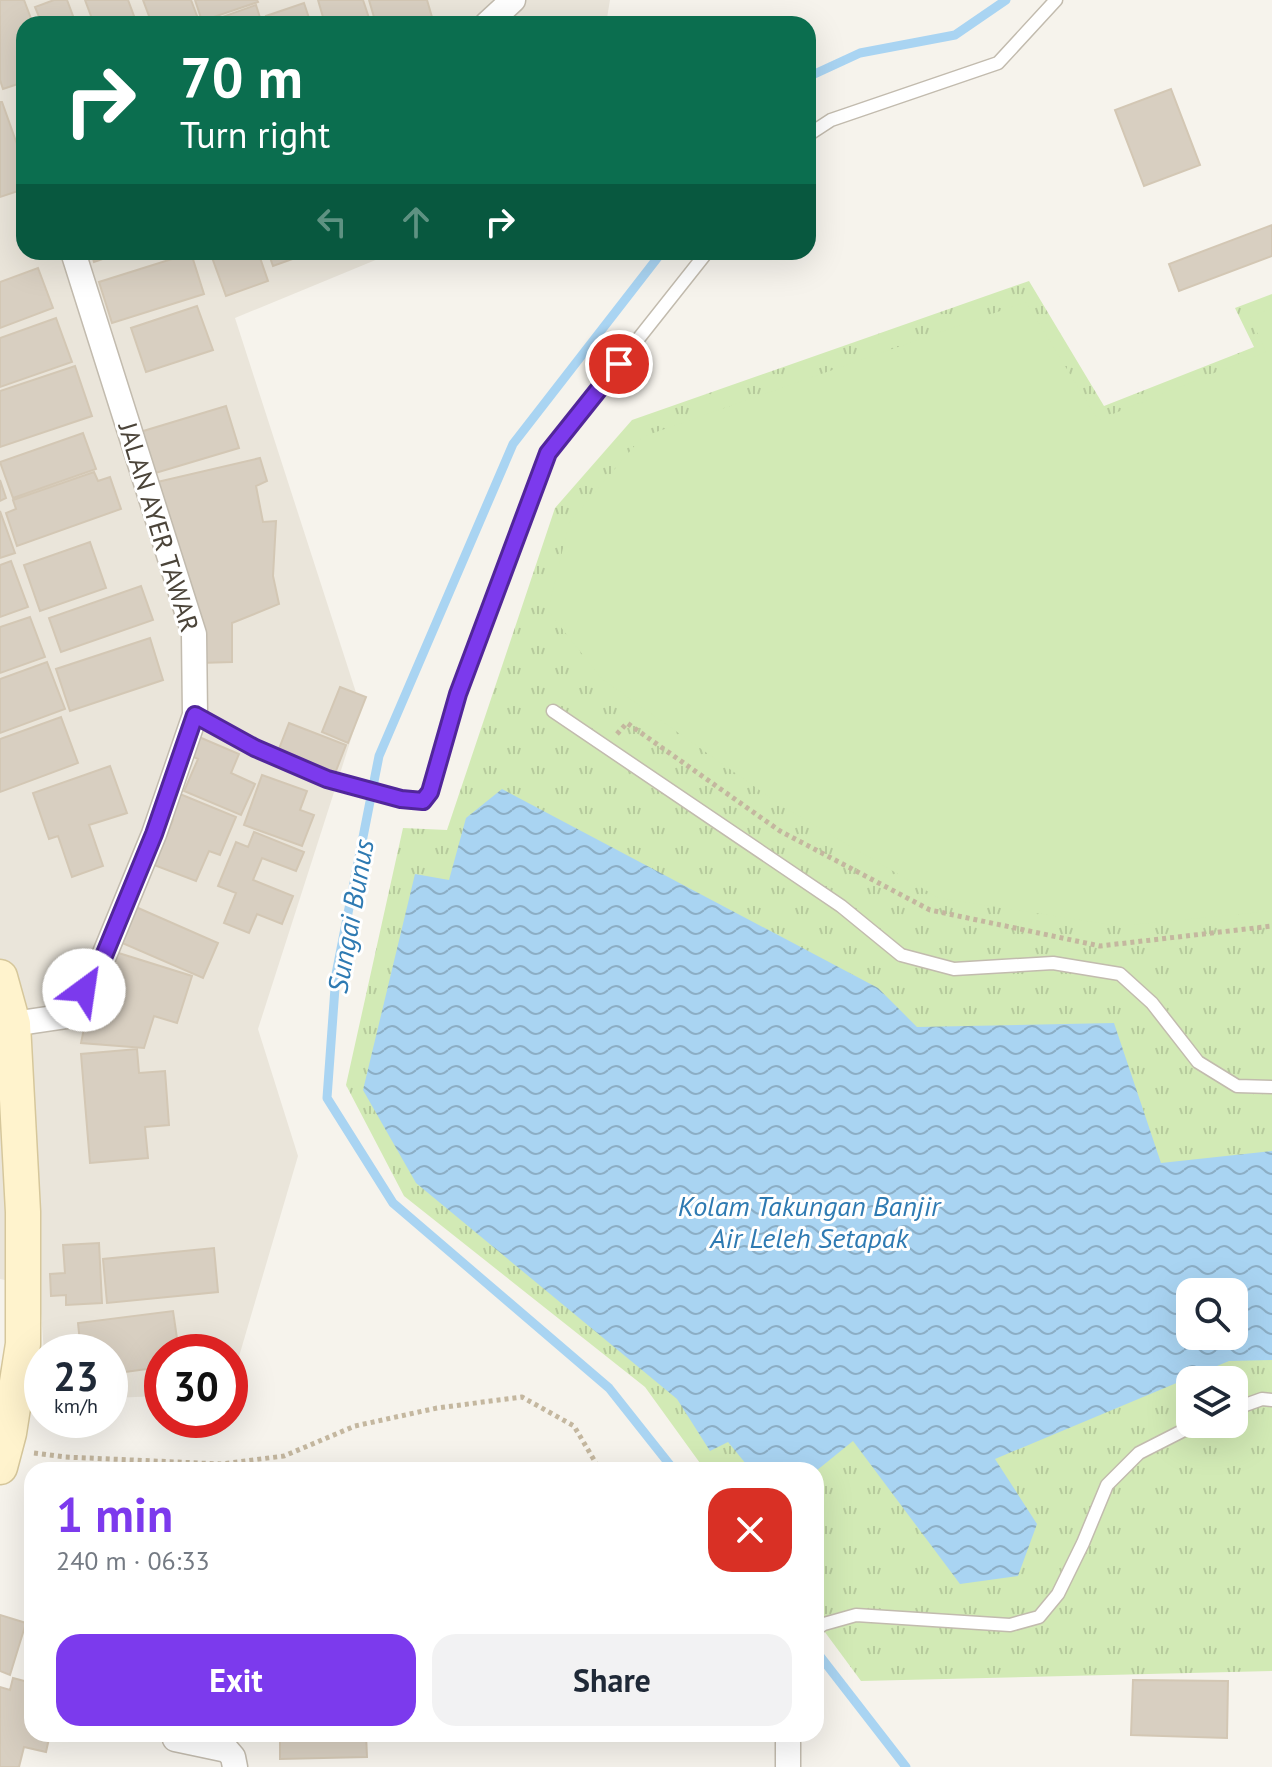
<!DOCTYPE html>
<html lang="en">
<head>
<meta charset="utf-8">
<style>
  body { margin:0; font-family:"PT Sans",sans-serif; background:#f2f2f3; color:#1f2937; height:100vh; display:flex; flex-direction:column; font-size:30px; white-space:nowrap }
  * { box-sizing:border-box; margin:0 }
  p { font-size:26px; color:#747a83 }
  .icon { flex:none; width:44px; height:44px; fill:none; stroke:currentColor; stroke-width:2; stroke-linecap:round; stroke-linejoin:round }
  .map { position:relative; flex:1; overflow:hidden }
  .sheet { position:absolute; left:24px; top:1462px; width:800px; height:280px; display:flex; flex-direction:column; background:#fff; border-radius:24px; box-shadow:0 8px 32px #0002 }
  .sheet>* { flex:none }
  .top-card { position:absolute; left:16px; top:16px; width:800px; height:244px; border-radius:24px; box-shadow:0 8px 32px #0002; background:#0b6e4f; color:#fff; overflow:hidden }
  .fabs { position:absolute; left:1176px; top:1278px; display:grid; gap:16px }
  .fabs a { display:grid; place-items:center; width:72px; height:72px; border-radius:16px; background:#fff; box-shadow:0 8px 32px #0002; font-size:40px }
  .speed { position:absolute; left:24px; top:1334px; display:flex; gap:16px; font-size:40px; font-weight:700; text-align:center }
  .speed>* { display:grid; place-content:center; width:104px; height:104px; border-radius:50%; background:#fff; box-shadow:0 8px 32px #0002; line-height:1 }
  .speed small { font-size:20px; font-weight:400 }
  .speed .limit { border:12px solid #d22; background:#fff; color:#111 }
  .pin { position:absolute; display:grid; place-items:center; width:68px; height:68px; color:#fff; margin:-34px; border:4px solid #fff; border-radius:50%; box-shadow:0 2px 8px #0007 }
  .me { position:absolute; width:88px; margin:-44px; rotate:31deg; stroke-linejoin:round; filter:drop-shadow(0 0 6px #0008) }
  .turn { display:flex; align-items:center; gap:28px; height:168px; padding:0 32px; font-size:36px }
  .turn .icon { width:104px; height:104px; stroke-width:2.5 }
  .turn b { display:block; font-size:56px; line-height:68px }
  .lanes { display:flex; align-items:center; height:76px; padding:0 32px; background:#0003; justify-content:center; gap:40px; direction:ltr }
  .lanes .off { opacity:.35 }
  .round { display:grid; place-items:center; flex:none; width:84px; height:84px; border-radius:24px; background:#f2f2f3 }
  .summary { display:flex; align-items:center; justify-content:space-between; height:136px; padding:0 32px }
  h1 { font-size:48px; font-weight:600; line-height:60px; color:#7c3aed }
  .action { display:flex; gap:16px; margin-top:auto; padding:16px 32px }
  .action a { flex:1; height:92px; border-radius:24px; background:#7c3aed; color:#fff; font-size:32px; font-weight:600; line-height:92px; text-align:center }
  .action a+a { background:#f2f2f3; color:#1f2937 }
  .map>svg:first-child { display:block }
  .residential { fill:#eae5da }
  .grass { fill:url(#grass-tufts); fill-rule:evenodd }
  .pitch { fill:#d2eab5 }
  .water { fill:url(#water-waves); fill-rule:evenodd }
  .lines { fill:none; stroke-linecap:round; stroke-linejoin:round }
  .stream { stroke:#a9d4f2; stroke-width:9 }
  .building { fill:#d8cfc1; stroke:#d3c7b4; stroke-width:2 }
  .service-casing { stroke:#c2bbae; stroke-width:15 }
  .minor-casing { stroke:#c2bbae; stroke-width:27 }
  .secondary-casing { stroke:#d6c79b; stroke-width:37 }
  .path { stroke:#c4b79f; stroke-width:5; stroke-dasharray:4 4; stroke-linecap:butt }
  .service { stroke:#fff; stroke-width:12 }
  .minor { stroke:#fff; stroke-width:24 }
  .secondary { stroke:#fff3cd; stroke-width:34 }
  .route-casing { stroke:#51269a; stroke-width:20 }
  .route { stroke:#7c3aed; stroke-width:14 }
  .labels { text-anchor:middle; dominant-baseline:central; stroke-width:6; stroke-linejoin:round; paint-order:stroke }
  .street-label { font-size:26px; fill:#4b4439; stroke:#fff }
  .water-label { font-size:28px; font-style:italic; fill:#2e7ab2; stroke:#fff }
</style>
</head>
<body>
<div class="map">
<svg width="1272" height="1767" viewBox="0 0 1272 1767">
  <defs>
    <pattern id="grass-tufts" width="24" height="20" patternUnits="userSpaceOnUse" patternTransform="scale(2)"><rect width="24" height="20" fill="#d2eab5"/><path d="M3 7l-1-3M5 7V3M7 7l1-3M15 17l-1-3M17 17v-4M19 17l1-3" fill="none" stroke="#b6ca9c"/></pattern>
    <pattern id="water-waves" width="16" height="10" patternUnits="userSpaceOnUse" patternTransform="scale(2)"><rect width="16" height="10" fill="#a9d4f2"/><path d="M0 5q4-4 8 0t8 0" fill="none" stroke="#8caec5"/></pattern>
  </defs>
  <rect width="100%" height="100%" fill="#f6f3ec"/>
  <path class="residential" d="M0,0H610L606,24H24V252H395L235,318L361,708L258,1029L298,1156L230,1387V1352H162V1396L110,1398V1352H44L39,1287L0,1279Z"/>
  <path class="grass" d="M1029,281L1104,406L1254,347L1235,308L1272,294V1671L861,1681L816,1620V1470H705L645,1387L404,1196L346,1085L403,828L447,830L555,508L632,420ZM1190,1292H1234V1336H1190ZM1190,1380H1234V1424H1190Z"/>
  <path class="pitch" d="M1026,302L1098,420L1266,352L1250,317L1272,308V911L1119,926L939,898L785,808L602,679L548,611L569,523L642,437Z"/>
  <path class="water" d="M502,789L878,988L917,1027L1114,1023L1161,1163L1272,1151V1360L1229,1361L995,1459L1037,1524L1018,1576L960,1584L853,1441L816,1471L751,1470L728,1442L710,1451L677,1399L416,1183L363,1090L415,874L449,880L466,818ZM1190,1292H1234V1336H1190Z"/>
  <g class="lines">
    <path class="stream" d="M808,77L860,53L955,35L1006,0
      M662,252L513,444L379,756L336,974L327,1098L393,1203L609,1388L674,1470
      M816,1651L906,1767"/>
  </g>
  <path class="building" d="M0,0H24L33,24H24V82L3,89L0,80Z
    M54,0H67L76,24H42L35,7Z
    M85,0H128L137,24H94Z
    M143,0H191L200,24H152Z
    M195,0H257L258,2L202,21Z
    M318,0H363L371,24H325Z
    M369,0H427L434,24H376Z
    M304,3L311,24H268L266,16Z
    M256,5L262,24H212L211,21Z
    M1171,89L1200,165L1144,186L1115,110Z
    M0,102H2L24,164V189L0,197Z
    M1272,225V256L1179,291L1169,264Z
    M91,252H123L94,262Z
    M210,252H258L268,281L226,296Z
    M268,252H312L273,266Z
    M191,253L204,294L112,323L99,282Z
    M38,268L53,308L0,328V282Z
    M197,306L213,350L146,372L131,328Z
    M56,318L72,362L0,387V338Z
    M75,366L92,416L0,447V391Z
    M226,406L239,448L152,474L140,432Z
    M83,433L96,469L13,498L0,462Z
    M260,458L267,481L256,486L263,522L276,521L273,576L279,604L232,623V662L199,663L153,483Z
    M94,472L98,481L110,477L121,509L17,546L6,513L16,509L13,500Z
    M0,480L6,498L0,501Z
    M0,511L15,553L0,558Z
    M90,542L106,588L40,611L24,565Z
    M11,561L28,607L0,617V565Z
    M141,586L153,620L61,652L49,618Z
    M30,617L45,657L0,673V627Z
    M150,638L163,680L70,711L56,669Z
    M47,662L65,709L0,733V679Z
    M340,687L366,697L348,743L322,732Z
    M61,717L78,763L0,792V739Z
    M289,723L346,745L334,776L277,754Z
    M199,737L239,754L231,773L255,784L241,815L184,791L198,759L190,755Z
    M110,766L127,813L89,825L103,866L72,877L58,836L49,839L33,793Z
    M262,775L307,791L300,810L314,815L302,846L244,825Z
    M175,792L236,817L220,855L209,851L196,881L154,865L173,820L165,816Z
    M254,832L304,852L296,871L262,858L253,880L293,896L282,924L257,914L249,933L224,923L236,893L218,886L236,842L248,847Z
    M129,904L218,943L203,978L113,939Z
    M109,950L192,976L177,1023L154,1016L144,1048L81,1043L86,1019L78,1016Z
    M137,1049L139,1073L165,1071L169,1125L145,1127L148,1158L90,1163L81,1054Z
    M99,1243L102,1303L66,1305V1295L51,1296L50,1274L65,1273L63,1245Z
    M214,1248L218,1292L107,1303L103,1259Z
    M173,1311L179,1352H162V1367L110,1374V1352H81L78,1323Z
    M0,1615L26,1623L10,1675L0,1671Z
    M13,1678L32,1683V1734H50L46,1752L24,1747L19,1767H0V1687L10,1690Z
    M1133,1680L1228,1681L1227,1738L1131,1735Z
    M280,1734H366L367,1757L280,1759Z"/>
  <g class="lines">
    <g class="service-casing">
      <path id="service" d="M808,135L831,120L998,63L1056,0
        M553,711L841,906L901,955L954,969L1053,963L1120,974L1152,1003L1198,1062L1237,1086L1272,1087
        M195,715L255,748L327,779L401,799L423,801L430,792L458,694L548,453L707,252
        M1234,1409L1262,1399L1272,1400
        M816,1629L824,1624L856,1615L1010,1625L1039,1617L1058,1594L1083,1543L1107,1485L1139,1453L1196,1424"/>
    </g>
    <g class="minor-casing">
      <path id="minor" d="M487,24L513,0
        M13,1024L67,1016L101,963L154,834L195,715L194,634L73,252
        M175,1739L227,1750L233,1757L235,1767
        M788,1767V1743"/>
    </g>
    <g class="secondary-casing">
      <path id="secondary" d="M0,977L13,1024L23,1212V1344L9,1433L0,1467"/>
    </g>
    <path class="path" d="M617,734L627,723L780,831L930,910L1100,946L1272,926
      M34,1453L65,1457L221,1464L284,1456L355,1426L437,1408L522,1397L574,1426L600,1470"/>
    <use href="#service" class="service"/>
    <use href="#minor" class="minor"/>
    <use href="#secondary" class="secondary"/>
  </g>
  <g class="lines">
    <g class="route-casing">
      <path id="route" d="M84,990L101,963L154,834L195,715L255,748L327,779L401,799L423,801L430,792L458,694L548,453L619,364"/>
    </g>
    <use href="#route" class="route"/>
  </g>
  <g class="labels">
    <g class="street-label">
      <text transform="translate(159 527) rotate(73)">JALAN AYER TAWAR</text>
    </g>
    <g class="water-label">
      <text transform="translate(350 916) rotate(-80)">Sungai Bunus</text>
      <text x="809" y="1205">Kolam Takungan Banjir<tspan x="809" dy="32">Air Leleh Setapak</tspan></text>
    </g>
  </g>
</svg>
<div class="fabs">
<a><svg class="icon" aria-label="search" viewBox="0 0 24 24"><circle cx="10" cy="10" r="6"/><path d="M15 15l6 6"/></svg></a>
<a><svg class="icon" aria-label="layers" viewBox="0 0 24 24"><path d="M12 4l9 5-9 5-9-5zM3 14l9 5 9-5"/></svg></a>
</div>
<div class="speed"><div>23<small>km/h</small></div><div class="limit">30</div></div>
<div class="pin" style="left:619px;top:364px;background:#d93025"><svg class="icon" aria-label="arrive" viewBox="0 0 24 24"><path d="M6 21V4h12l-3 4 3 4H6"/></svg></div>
<svg class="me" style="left:84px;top:990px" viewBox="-20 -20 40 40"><circle r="19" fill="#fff"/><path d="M0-13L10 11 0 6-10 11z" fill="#7c3aed"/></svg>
<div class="top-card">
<div class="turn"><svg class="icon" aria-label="right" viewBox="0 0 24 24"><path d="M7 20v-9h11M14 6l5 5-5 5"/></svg><div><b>70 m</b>Turn right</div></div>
<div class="lanes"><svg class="icon off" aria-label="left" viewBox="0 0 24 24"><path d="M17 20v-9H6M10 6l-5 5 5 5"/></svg><svg class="icon off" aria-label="ahead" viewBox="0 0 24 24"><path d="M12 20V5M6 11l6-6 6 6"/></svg><svg class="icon" aria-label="right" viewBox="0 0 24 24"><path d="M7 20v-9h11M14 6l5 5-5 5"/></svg></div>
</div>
<section class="sheet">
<div class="summary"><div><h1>1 min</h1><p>240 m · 06:33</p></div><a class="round" style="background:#d93025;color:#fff"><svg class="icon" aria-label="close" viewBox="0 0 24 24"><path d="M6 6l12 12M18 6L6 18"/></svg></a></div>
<div class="action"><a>Exit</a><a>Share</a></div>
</section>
</div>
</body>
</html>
